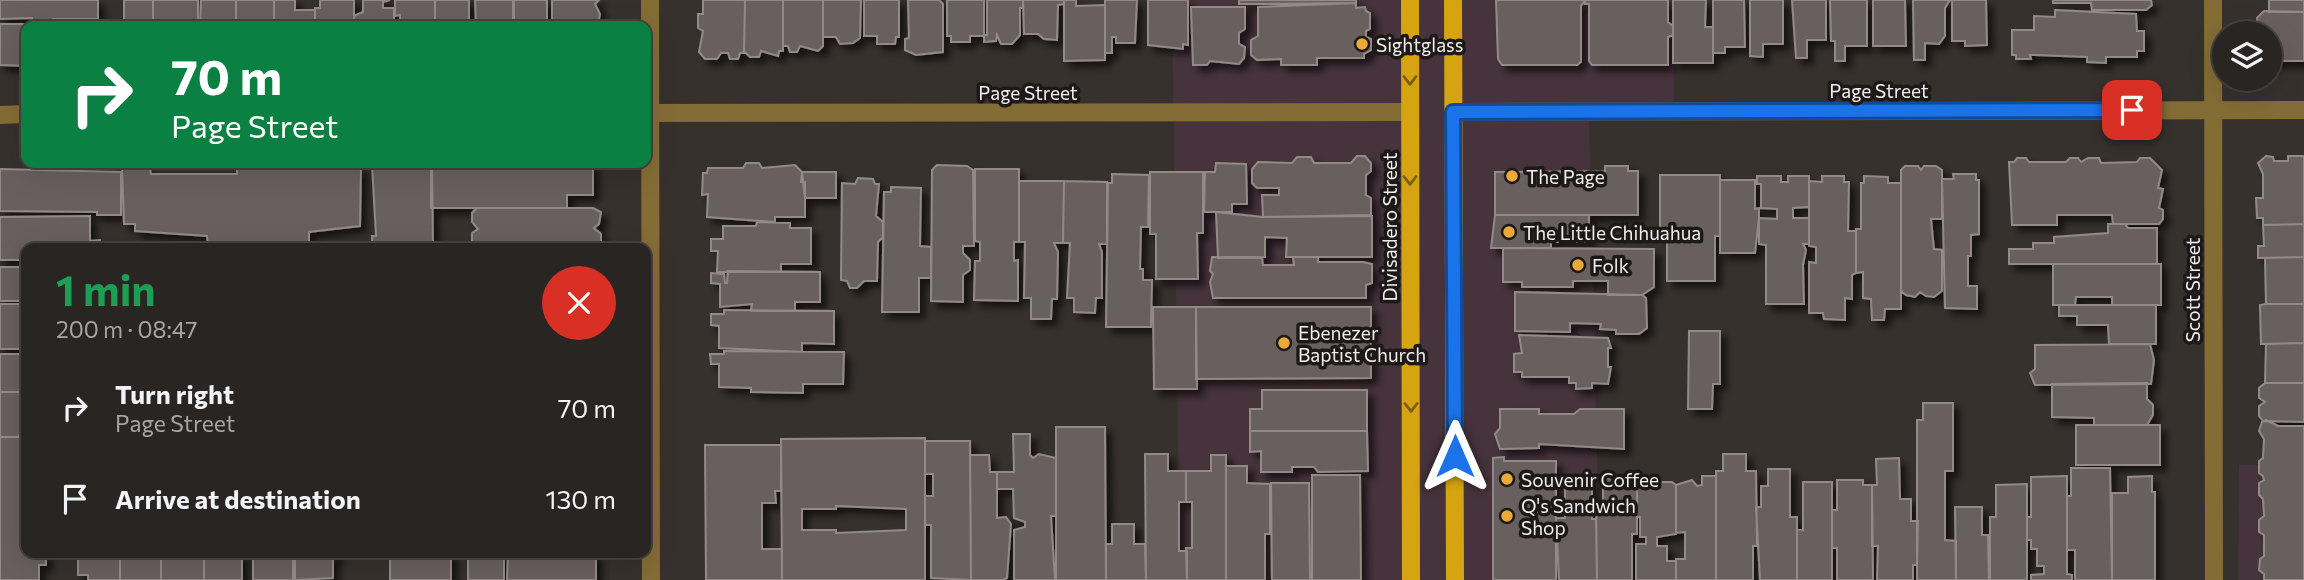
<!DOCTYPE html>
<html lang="en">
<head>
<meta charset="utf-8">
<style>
  body { margin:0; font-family:Commissioner,sans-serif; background:#312d2a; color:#f1f3f6; height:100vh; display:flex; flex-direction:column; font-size:26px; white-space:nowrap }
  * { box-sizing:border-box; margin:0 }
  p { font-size:23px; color:#a5a5a5 }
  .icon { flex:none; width:38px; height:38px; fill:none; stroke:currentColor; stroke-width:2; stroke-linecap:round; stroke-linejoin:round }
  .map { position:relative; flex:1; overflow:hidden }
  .sheet { position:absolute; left:21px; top:243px; width:630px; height:315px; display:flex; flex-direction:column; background:#292522; border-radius:14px; box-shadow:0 7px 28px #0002,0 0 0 2px #454240 }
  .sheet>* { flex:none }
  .guide { position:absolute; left:21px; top:21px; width:630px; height:147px; border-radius:14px; box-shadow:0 7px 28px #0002,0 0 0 2px #454240; background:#0b8043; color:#fff; overflow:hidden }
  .controls { position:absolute; left:2212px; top:21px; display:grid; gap:14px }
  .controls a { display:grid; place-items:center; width:70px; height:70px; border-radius:50%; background:#292522; box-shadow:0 7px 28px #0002,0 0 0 2px #454240; font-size:35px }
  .pin { position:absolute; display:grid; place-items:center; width:60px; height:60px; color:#fff; margin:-30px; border-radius:14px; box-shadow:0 4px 10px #0006 }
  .me { position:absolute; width:77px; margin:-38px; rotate:0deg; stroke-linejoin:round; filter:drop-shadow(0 0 5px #0008) }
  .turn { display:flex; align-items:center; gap:24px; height:147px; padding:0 35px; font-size:32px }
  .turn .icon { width:91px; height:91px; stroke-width:2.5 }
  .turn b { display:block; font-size:49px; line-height:60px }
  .round { display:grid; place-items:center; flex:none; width:74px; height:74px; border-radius:37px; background:#312d2a }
  .overview { display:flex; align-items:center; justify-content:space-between; height:119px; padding:0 35px }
  h1 { font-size:42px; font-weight:700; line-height:52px; color:#1e9e55 }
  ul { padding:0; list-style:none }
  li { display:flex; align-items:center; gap:21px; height:91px; padding:0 35px }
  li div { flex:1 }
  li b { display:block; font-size:26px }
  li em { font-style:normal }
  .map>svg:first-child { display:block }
  .commercial { fill:#46333c }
  .building { fill:#68605e; stroke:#938a88; stroke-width:2; fill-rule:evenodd; filter:url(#shadow) }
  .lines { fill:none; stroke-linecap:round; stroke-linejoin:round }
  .minor { stroke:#846c35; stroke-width:18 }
  .major { stroke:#d6a311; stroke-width:18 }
  .oneway { stroke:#795e14 }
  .route-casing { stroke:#114b97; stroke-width:18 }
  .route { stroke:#1a73e8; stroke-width:12 }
  .poi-dot { fill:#eba93a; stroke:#1c1918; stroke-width:2.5 }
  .labels { text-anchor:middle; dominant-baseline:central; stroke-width:7; stroke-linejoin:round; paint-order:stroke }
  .poi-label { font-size:19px; fill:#f2eeeb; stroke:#1c1918; text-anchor:start }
  .street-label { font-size:19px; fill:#f2eeeb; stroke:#1c1918 }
</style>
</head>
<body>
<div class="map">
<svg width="2304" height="580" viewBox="0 0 2304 580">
  <defs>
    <filter id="shadow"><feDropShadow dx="6" dy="6" stdDeviation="3.5" flood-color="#0009"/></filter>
  </defs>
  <rect width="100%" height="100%" fill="#37312d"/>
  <path class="commercial" d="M1172,0H1674V111L1589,112L1600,580H1180Z
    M2239,465H2304V580H2238Z"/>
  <path class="building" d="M0,0H98V19H53V24H32V18L0,19Z
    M124,0H153V26H124Z
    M153,0H198V26H153Z
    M201,0H236V26H200Z
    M236,0H274V26H236Z
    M274,0H295V10H315V26H274Z
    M320,0H354V26H315V8H320Z
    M363,0H390L383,2V8H394V26H354V16L363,12Z
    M395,0H435V26H400V15L395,16Z
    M435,0H469V26H435Z
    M475,0H513V26H476Z
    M514,0H547V26H514Z
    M552,0H599L595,4L600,14L598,25L552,26Z
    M703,0H745L744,53H740L738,59H730L728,53H721L717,59H705L699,52L703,31L698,28V14H703Z
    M745,0H783V51H779L778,56L761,51L759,57H750L744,51Z
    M783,0H823V46L818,51L800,46L797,52H790L788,46H783Z
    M823,0H861L860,38L853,43L840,44L836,37H823Z
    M864,0H899V37H896L895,44H877V36H864Z
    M908,0H939L943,4V52L916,55L905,50V39L909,38Z
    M947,0H984V36H970V42H951V36H947Z
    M987,0H1023V8H1020V35L1012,44H1001L997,35L996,41L984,42V35H987Z
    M1023,0H1064V4L1058,5L1057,40L1044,39L1038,34H1024Z
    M1064,0H1076V6L1105,5V60L1064,61Z
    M1105,0H1137L1135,43H1116V37H1112V53H1105Z
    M1148,0H1188V45L1183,44V49L1148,45Z
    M1239,0H1356V3L1264,4H1239Z
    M1496,0H1585L1581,6V62L1577,65H1502L1498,59Z
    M1585,0H1668V22L1673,26V35L1668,37V65H1592L1589,61V4H1585Z
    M1673,0H1706L1705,27H1713V63H1673Z
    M1713,0H1744L1745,47H1725V53H1713Z
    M1750,0H1783V44H1763V57L1750,56Z
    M1792,0H1826V40H1807V58H1796Z
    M1830,0H1867V46H1845V61H1835V41H1831Z
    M1873,0H1905L1906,46H1873Z
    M1913,0H1950L1945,8V36L1939,44L1925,43V60H1914Z
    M1952,0H1986L1987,45L1965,46V41H1952Z
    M2053,0H2151L2152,5L2146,10H2092L2091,3H2053Z
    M2269,0H2304V12H2269Z
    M1356,3V8L1365,7L1366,11L1370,13V29L1366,31V37L1371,39V50L1364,54V58H1317V65H1281V59L1257,60L1251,55V40L1258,36V7Z
    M1191,7H1245V29L1239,33V44L1245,47L1244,58L1239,64L1210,61L1207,65H1193Z
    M2055,10L2136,14L2137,31H2144V51H2137V57H2106V63L2087,62V57L2035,55H2030L2031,59H2016V55H2012V30H2034V16L2055,17Z
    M2264,11L2304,12V61H2278L2270,65V33H2258L2257,18Z
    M0,24H82L26,26V66L0,65Z
    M1357,156H1365L1371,163V171L1366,175V195L1371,198V215L1263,217L1262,195H1279V188H1257L1252,183V169L1258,162L1292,163L1297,157H1311L1314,163H1351Z
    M2266,156L2273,157L2274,161H2288V156H2304V224L2263,225V218H2257L2256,198H2263V174L2258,163Z
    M2017,158H2026L2029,162H2066L2070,158H2078L2081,162L2088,158H2099L2101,163L2137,162L2140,158H2150L2162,170L2158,188L2163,189L2159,208L2163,210V219L2159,224H2113L2112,215H2057V225H2012L2009,162H2014Z
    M237,163H267V167L361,168L360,226L309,232V248H208L207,236L135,231V224H124L122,168L150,169L151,174H237Z
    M412,163H432L433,248H372V236H376L372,164L412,168Z
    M492,163L593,165V195H567V208H431V168L481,169V165Z
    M746,163H759L762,168L795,165L802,172L801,182H805V217H775V222L707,217L708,194L702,195L703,173H707L708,168H743Z
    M1216,163L1246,164L1247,204H1232V212H1204L1205,172H1215Z
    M937,165L967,166L973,170L974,246H963V253L970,260V270L963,275V302L931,301L932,170Z
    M1605,166H1628V171H1638V215H1495V172L1605,171Z
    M1905,166H1918L1921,170L1924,166H1936L1942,170V219H1931L1934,249L1942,250V291L1934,297L1926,296L1920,292L1915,297L1906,295L1901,291V170Z
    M0,169L121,172V215H97V212L0,211Z
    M975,169H1019V242H1014V261L1018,260V301L974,300L975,261H980V242L975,241Z
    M802,172H836V198H805Z
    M1150,172H1203V233H1197L1198,279H1156V234H1150Z
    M1112,174L1149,175L1148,227H1141L1140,269H1143V280H1152L1151,327H1106L1108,183H1112Z
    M1953,174H1976V180H1979V234L1971,235V256H1968V286H1977V309L1945,308L1942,179H1954Z
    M1660,175H1720V236H1715V281H1667V236H1660Z
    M1757,176H1781V182H1788V176H1809V207L1793,208V218H1809V244H1803L1806,250L1803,265L1804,304H1766V245L1759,244V218L1777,219V209L1761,208V184H1757Z
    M1822,176H1844V182H1849L1848,231H1856V273L1852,275V299L1845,298V320L1824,319L1823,313H1809V262L1816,263V247L1809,246V181L1822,182Z
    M1864,176L1888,177V183H1901V309H1885L1884,320H1872L1871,299L1863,298V272L1856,273V229H1861V183H1864Z
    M858,178L873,179L875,184H879L876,216L883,222V237L878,242L877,281H864L857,288H850L847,281L841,280L842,183L855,184Z
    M1720,180H1755V209L1759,208V218L1755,253H1720Z
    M1019,181H1064L1063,243H1054L1058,252L1057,299H1052L1051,319H1031V298H1024L1025,242H1019Z
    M1064,181L1107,182V244H1099L1102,252V298H1096L1095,313L1074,312V298H1067L1070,243H1063Z
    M891,187L921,188L920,246L931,247V278H919V312H882L884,192H891Z
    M477,208H593L601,212L599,224L594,228L601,234V243L593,247H477L472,243V233L478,229L472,222V213Z
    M1216,212L1263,217L1372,216V257H1286L1287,238L1265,237V257L1218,258Z
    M1495,215H1589V242H1551V248H1491Z
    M90,216V241L100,240V248H26V260H0V217Z
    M757,222L790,223V228H811V264H781V272H717L718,251H711V239H723V226H756Z
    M2108,224H2125L2128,228H2157V264H2009V249H2033V243H2054V237L2108,233Z
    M2304,224V257L2258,258V246H2264L2263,225Z
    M476,247H568L476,248Z
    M1503,248L1654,249V287L1642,295H1608V281H1573V287H1522V282H1503Z
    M1212,257L1262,258L1263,265H1294L1293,257H1318V262H1363L1372,264V283L1366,285V298H1213L1210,282L1213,274L1210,271Z
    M2304,257V304H2266L2265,258Z
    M2053,264H2161V305H2112V297H2076L2075,305H2053Z
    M0,267H26V301H0Z
    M728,271L820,272V302H795V311H751L752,304L720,307V284L711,283V273L724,274L725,283H727Z
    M1515,292L1642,295L1646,298L1647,328L1639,334H1616V330L1600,329L1601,324L1570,323V332L1515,331Z
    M0,304H26V349H0Z
    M2266,304H2304V343L2261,344L2260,305Z
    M2059,305H2156V344H2109L2108,325H2077V316H2059Z
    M1153,307H1196L1197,389H1154Z
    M1196,307H1371V378L1196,379Z
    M724,310L834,311V344L802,343V352L719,348V326L711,325V314H724Z
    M1689,331H1720V384H1713L1712,409H1688Z
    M1519,335L1608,338L1611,348H1608V367H1611L1608,384L1592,383V388L1576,389V383H1569V377H1522V372H1514V354L1522,353Z
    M2304,343V383H2265L2266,344Z
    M2150,344L2154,360L2151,384L2035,385L2030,373L2035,369V345Z
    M724,351L844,352L843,384H803V393L751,392V388L719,387V364H711L710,354H724Z
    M0,354H26V392H0Z
    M2147,383V399L2153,405V415L2147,425H2094V418L2052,417V384Z
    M2265,383H2304V422L2263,421L2259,416V406L2265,402L2259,398V388Z
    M1262,390H1367V431H1250V409H1262Z
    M0,392H26V436L22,432L18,437H0Z
    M1923,403H1953V471H1945V540L1956,541V580H1917V420H1923Z
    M1500,409H1539V414H1574L1580,409H1624V449L1539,444V448L1500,449L1495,434L1500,428Z
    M2266,420L2278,426H2304V580H2264V574L2259,570L2260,559L2264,556V535L2259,532V520L2264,516L2263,499L2259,495V483L2264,480L2263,476L2259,473V461L2263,458L2264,439L2259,431L2262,422Z
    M2076,425H2160V465H2076Z
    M1056,427H1105L1106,580H1056Z
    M1250,431H1367L1368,471L1318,472L1314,467H1292V472H1261V451L1250,452Z
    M1013,434H1030V455L1033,458L1039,454L1056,458V516H1051L1055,580H1014V530L1025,527V522L1014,518L1013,489H997V472H1014Z
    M0,437H21V449L26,448V553H46V565H39V580H0Z
    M925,438V580H782L781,439ZM836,506L906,509V530L836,533V530H802V509H836Z
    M925,441H970L971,580L931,578V525H925V496H933V474H925Z
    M705,445H781V491H775L776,503H762V549H782V580H706Z
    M1145,454H1168V471H1186V502H1179V551H1187V580H1146Z
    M1723,454H1746V471H1756L1757,546H1753V580H1716V471H1723Z
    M970,455H989L990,472H997V518L1006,517L1011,524L1007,578L1003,580H971Z
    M1211,455H1226V580H1187L1186,548H1192V502H1186V471H1211Z
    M1504,457V461H1556V580H1493V458Z
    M1899,458L1900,499H1911V521H1918L1917,565H1913V580H1877L1878,546H1872V485H1877L1876,459Z
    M1226,466H1247V483L1270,484V534H1265V580H1226Z
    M2071,468H2110L2112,580H2075V550H2067V496H2071Z
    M1768,469H1790V517H1797V580H1760L1756,507H1761V486H1768Z
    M1312,475H1360L1361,580H1312Z
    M1702,476H1716V580H1676V559H1685V532L1676,533V485L1692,480L1697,486L1702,485Z
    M2067,476V574L2072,575V580H2031V575L2044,574V566H2037V549H2031V540H2027V517H2031V477Z
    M2152,476V492H2155V580H2112V493H2128V477Z
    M1565,478H1592V519H1596L1597,580H1559L1556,518H1565Z
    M1603,478L1637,479V534H1632V580H1597L1596,502H1603Z
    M1637,479H1649V486L1658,487L1661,482H1672L1676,485V534L1657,537V546H1667V561H1676V580H1636V544H1646V537H1640V517H1637Z
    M1837,480H1863V485H1872L1873,580H1837V548H1832V510H1837Z
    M1803,482H1832V580H1797V529L1803,530Z
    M1271,483H1309L1310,580H1272Z
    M2027,484V580H1990V517H1996V485Z
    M1955,507H1982V535H1988L1989,580H1956Z
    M1112,524H1134V544H1145L1146,580H1106V544H1112Z
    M78,553L120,555V580H88V575H78Z
    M124,553H161V580H120V555Z
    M161,553H204V580H161Z
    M204,553H242V580H204Z
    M253,553H293V580H253Z
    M295,553H338V557H333V578L295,580Z
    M390,553H451V580H390Z
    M468,553H504V580H468Z
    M508,553H596V580H507Z"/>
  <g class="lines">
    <path class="minor" d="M650,0L651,580
      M2213,0L2214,580
      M1453,112L2304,110
      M646,113L1410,112
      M0,115L26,114"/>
    <path class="major" d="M1410,0L1411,580
      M1453,0L1455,580"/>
  </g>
  <defs><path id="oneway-chevron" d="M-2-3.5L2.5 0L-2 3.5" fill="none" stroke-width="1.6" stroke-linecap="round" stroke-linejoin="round" transform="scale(1.75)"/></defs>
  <g class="oneway">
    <use href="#oneway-chevron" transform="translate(1410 80) rotate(90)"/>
    <use href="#oneway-chevron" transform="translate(1410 180) rotate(90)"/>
    <use href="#oneway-chevron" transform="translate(1411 407) rotate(90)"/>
  </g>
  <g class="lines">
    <g class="route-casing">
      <path id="route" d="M1455,456L1453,112L2132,110"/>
    </g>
    <use href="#route" class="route"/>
  </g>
  <g class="poi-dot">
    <circle cx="1362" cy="44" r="7"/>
    <circle cx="1512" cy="176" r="7"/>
    <circle cx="1509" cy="232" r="7"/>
    <circle cx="1578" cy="265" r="7"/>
    <circle cx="1284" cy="343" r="7"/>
    <circle cx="1507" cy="479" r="7"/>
    <circle cx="1507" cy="516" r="7"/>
  </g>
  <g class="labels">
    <g class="poi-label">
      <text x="1376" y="44">Sightglass</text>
      <text x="1526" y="176">The Page</text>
      <text x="1523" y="232">The Little Chihuahua</text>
      <text x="1592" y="265">Folk</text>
      <text x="1298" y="332">Ebenezer<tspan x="1298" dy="22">Baptist Church</tspan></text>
      <text x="1521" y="479">Souvenir Coffee</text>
      <text x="1521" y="505">Q's Sandwich<tspan x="1521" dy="22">Shop</tspan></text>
    </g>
    <g class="street-label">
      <text x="1879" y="90">Page Street</text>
      <text x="1028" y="92">Page Street</text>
      <text transform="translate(1389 227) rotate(-90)">Divisadero Street</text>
      <text transform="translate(2192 290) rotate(-90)">Scott Street</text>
    </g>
  </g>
</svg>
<div class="controls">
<a><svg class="icon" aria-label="layers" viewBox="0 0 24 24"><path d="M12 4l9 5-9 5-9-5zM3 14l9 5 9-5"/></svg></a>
</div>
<div class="pin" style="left:2132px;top:110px;background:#d93025"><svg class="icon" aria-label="arrive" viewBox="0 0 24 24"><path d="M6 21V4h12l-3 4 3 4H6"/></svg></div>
<svg class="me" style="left:1455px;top:456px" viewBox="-20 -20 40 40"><path d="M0-17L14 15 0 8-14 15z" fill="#1a73e8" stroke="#fff" stroke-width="4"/></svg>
<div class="guide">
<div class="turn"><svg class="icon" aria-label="right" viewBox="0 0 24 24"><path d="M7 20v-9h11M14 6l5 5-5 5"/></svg><div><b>70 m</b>Page Street</div></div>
</div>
<section class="sheet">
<div class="overview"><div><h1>1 min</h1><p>200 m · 08:47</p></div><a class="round" style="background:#d93025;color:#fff"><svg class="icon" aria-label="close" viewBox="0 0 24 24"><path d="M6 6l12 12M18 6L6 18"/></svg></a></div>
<ul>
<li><svg class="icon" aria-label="right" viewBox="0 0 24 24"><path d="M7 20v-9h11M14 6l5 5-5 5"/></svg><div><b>Turn right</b><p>Page Street</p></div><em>70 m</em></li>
<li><svg class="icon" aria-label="arrive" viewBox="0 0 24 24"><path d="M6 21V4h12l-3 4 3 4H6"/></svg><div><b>Arrive at destination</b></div><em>130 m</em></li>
</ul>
</section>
</div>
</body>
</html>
